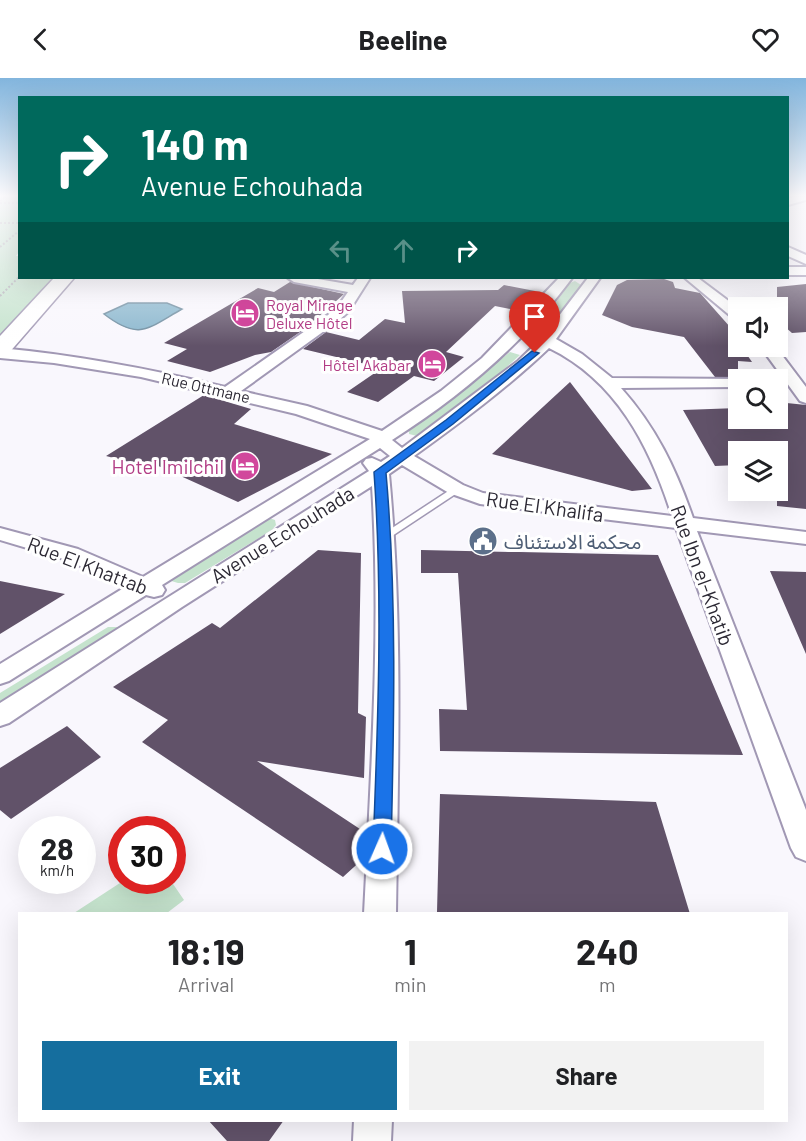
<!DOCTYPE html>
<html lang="en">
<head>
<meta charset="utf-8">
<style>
  body { margin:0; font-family:Barlow,"Noto Sans Arabic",sans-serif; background:#f2f2f2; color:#202124; height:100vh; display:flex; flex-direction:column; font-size:22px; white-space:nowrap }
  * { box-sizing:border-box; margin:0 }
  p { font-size:20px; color:#757577 }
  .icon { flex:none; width:33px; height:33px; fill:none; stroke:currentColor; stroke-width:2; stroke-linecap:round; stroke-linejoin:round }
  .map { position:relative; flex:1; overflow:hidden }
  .panel { position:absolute; left:18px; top:834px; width:770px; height:210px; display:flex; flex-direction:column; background:#fff; border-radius:0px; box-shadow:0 6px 24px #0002 }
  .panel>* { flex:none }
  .hud { position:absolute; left:18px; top:18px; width:771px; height:183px; border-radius:0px; box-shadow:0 6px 24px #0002; background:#00695c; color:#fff; overflow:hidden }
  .controls { position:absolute; left:728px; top:219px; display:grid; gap:12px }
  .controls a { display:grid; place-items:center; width:60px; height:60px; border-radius:0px; background:#fff; box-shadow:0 6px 24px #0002; font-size:30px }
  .speed { position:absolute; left:18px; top:738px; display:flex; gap:12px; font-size:30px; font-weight:700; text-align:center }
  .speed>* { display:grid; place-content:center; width:78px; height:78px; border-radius:50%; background:#fff; box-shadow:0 6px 24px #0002; line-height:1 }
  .speed small { font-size:15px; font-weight:400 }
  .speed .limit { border:9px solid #d22; background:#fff; color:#111 }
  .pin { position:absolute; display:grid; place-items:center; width:51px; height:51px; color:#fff; margin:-62px -26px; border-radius:50% 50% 50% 0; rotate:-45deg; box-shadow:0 0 6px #0007 }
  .pin .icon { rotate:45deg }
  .me { position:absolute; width:66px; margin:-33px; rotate:2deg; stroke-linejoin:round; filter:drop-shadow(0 0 4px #0008) }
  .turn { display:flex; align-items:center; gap:21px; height:126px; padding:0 24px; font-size:27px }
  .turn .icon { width:78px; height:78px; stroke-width:2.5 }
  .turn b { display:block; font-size:42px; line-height:51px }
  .lanes { display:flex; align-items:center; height:57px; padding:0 24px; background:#0003; justify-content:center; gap:30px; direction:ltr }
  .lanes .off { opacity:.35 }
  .eta { display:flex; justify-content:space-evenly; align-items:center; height:102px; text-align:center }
  .eta b { font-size:36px; font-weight:700; line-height:42px }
  .cta { display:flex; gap:12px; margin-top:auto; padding:12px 24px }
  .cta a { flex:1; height:69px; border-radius:0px; background:#156e9e; color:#fff; font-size:24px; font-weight:700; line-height:69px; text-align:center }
  .cta a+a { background:#f2f2f2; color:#202124 }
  header { display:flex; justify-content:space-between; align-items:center; height:78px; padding:0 24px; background:#fff; font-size:27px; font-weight:700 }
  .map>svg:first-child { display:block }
  .green { fill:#c5e3cd }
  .water { fill:#89b6cd; stroke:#6d8c9f; stroke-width:1.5 }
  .building { fill:#615269 }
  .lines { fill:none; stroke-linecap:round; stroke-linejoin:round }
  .service-casing { stroke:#a198b4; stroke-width:3 }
  .minor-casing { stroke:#a198b4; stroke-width:4 }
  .secondary-casing { stroke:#a198b4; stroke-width:3 }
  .path { stroke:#b0aeb5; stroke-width:2; stroke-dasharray:2 2; stroke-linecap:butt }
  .service { fill:#fff; fill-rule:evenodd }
  .minor { fill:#fff; fill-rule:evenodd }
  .secondary { fill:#fff; fill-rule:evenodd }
  .route { fill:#1a73e8; stroke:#114b97; stroke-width:1.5 }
  .labels { text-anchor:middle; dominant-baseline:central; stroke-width:6; stroke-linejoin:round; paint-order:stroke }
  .far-hotel-label { font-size:16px; fill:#b23c85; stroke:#fff; text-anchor:start }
  .far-street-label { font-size:16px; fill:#2c2934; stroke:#fff }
  .hotel-label { font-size:20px; fill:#b23c85; stroke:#fff; text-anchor:end }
  .street-label { font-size:20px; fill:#2c2934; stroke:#fff }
  .service-label { font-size:20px; fill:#4e5e75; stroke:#fff; text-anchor:start }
</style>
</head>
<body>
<header><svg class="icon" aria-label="back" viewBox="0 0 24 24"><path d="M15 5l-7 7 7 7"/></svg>Beeline<svg class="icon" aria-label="heart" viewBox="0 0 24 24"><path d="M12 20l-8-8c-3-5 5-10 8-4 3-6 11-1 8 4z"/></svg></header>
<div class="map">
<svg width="806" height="1063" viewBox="0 0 806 1063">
  <rect width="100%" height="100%" fill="#f9f7fd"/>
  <path class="green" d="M0,119H19V174L16,178H19L20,200H53L0,257Z
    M575,203L581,207C572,219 561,242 545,239L570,205Z
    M510,274L520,277L473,319L423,355L417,358L409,356V353Z
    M269,440L275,442L276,447L272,452L185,505H178L168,502L260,443Z
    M108,549H121L126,551L0,635V615Z
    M123,803H171L184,822L167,835H74Z"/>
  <path class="water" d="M128,225H167L182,231C147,251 139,263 104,236Z"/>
  <path class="building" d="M664,201L673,204L675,210L700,215L738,258V268H741L752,284L738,283V299H715L684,259L632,249L602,237L617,207L627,202Z
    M290,204L344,216L306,250L271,274L255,277L210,294L167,283L187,271L164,265L258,210L274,214Z
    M806,206V254L792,255L777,242V209Z
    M504,207L535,213L515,232L495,228L446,274L464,279L434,303L414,298L378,324L347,314L382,290L303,271L326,254L359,262L385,241L405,245L402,213L498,212Z
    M570,304L652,411L632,413L492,376Z
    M204,317L251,331L234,346L332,376L238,424L154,386L145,388L106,378Z
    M777,324L806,327V431L777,428V374H738V387L715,388L683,332L738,330V340H777Z
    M318,472L361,475L358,635L366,639L364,700L257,683L366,755L365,779L343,799L142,664L168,642L113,609L212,545L220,550Z
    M421,472L658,477L743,677L440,673L439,631L467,632L458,495H421Z
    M770,493L806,494V576Z
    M0,503L65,516L0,556Z
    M67,648L101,679L11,741L0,732V690Z
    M440,716L656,724L690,836L437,834Z
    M208,1042H284L269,1063H227Z"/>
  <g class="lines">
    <g class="service-casing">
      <path id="service" d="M456,408L461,411L460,413L389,460H381L380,458Z"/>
    </g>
    <g class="minor-casing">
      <path id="minor" d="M793,119H806V122L788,127V121Z
        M788,169L806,177V186L788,178Z
        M788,189H806V197H788Z
        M288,200H312L353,207L358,200H370L349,233L338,243L241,313L307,328L382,353L441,313L482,280L559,200H572C524,265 460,319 392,362L402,370L518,283L542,260L588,200H600L556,261L582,276L612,300L744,301L738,302V309L621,310C656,349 676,391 693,440L806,454V466L697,453L806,732V783L796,779L791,770L676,450L480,426L449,415L402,387L389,396C403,542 398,689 396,836H364C371,693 381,550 372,408L182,529L9,645L0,648V625L369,393L363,385L366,381L372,380L381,384L390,378L380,370L162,507L165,512L162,517L154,519L146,517L9,603L0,606V586L127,508L64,481L0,462V450L78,471L143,499L370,361L296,336L141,299L54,285L0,280V270C77,277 150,291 225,309L328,237L339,227L348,214L294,204ZM549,270C617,303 650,369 672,438L483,415L463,407L414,378C461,344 507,310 549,270Z
        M685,200H698L738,230V241L733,240Z
        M760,268H775L806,309V325L800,323Z
        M354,1042H392L391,1063H353Z"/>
    </g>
    <g class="secondary-casing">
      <path id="secondary" d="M54,200H74L8,276L0,278V258Z"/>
    </g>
    <path class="path" d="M0,123L5,119
      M0,125H20
      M0,145H20
      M0,169L20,152
      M0,218L20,198"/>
    <use href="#service" class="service"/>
    <use href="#minor" class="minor"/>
    <use href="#secondary" class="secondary"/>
  </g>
  <linearGradient id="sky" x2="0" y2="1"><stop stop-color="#82b5dd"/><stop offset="0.44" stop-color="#fcfbfe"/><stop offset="1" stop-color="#fcfbfe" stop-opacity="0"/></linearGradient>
  <rect width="806" height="268" fill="url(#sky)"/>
  <path class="route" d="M532,273L539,275L453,346L386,395C397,520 394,646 391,771L388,776L382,779L376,776L373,771C378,645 383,519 374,394L446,342Z"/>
  <defs>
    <g id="hotel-disc" transform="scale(1.5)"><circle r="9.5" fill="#d1479c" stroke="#fff"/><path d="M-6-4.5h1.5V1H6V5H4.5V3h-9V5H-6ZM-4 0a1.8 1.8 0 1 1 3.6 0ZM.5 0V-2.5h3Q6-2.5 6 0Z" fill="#fff"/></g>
    <g id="civic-disc" transform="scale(1.5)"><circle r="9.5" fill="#5c6f8a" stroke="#fff"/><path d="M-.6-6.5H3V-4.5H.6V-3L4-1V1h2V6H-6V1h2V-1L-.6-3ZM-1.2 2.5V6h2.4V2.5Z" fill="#fff"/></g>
  </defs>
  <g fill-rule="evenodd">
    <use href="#hotel-disc" x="245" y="235"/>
    <use href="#hotel-disc" x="432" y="286"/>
    <use href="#hotel-disc" x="245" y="388"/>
    <use href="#civic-disc" x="483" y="463"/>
  </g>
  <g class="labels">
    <g class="far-hotel-label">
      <text x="266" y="226">Royal Mirage<tspan x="266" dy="18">Deluxe Hôtel</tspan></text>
      <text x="411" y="286" text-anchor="end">Hôtel Akabar</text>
    </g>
    <g class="far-street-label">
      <text transform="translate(206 309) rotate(13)">Rue Ottmane</text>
    </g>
    <g class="hotel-label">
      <text x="224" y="388">Hotel Imilchil</text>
    </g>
    <g class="street-label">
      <text transform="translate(545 428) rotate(8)">Rue El Khalifa</text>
      <text transform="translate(282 456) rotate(-32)">Avenue Echouhada</text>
      <text transform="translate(88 487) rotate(21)">Rue El Khattab</text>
      <text transform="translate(703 497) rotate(70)">Rue Ibn el-Khatib</text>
    </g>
    <g class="service-label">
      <text x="504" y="463">محكمة الاستئناف</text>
    </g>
  </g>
</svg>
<div class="controls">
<a><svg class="icon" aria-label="sound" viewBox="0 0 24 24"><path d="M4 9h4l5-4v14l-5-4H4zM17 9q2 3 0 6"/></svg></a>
<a><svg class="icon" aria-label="search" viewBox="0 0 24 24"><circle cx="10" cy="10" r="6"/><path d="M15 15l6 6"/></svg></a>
<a><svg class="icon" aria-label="layers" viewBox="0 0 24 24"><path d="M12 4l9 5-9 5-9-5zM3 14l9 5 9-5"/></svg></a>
</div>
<div class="speed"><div>28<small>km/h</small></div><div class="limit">30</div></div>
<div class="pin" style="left:535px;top:275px;background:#d93025"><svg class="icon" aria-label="arrive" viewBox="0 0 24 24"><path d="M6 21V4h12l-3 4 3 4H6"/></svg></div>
<svg class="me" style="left:382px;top:771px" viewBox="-20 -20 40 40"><circle r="17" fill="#1a73e8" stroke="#fff" stroke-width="3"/><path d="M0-11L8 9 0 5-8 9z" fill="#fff"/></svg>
<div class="hud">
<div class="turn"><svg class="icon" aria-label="right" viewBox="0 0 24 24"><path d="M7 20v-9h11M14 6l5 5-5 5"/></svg><div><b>140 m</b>Avenue Echouhada</div></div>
<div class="lanes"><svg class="icon off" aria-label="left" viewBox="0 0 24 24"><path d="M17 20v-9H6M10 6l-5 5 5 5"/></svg><svg class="icon off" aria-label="ahead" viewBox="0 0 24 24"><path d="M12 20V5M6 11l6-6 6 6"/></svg><svg class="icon" aria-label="right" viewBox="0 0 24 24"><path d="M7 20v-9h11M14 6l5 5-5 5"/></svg></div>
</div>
<section class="panel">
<div class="eta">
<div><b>18:19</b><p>Arrival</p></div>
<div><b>1</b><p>min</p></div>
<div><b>240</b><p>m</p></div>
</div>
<div class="cta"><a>Exit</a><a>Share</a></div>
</section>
</div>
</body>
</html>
